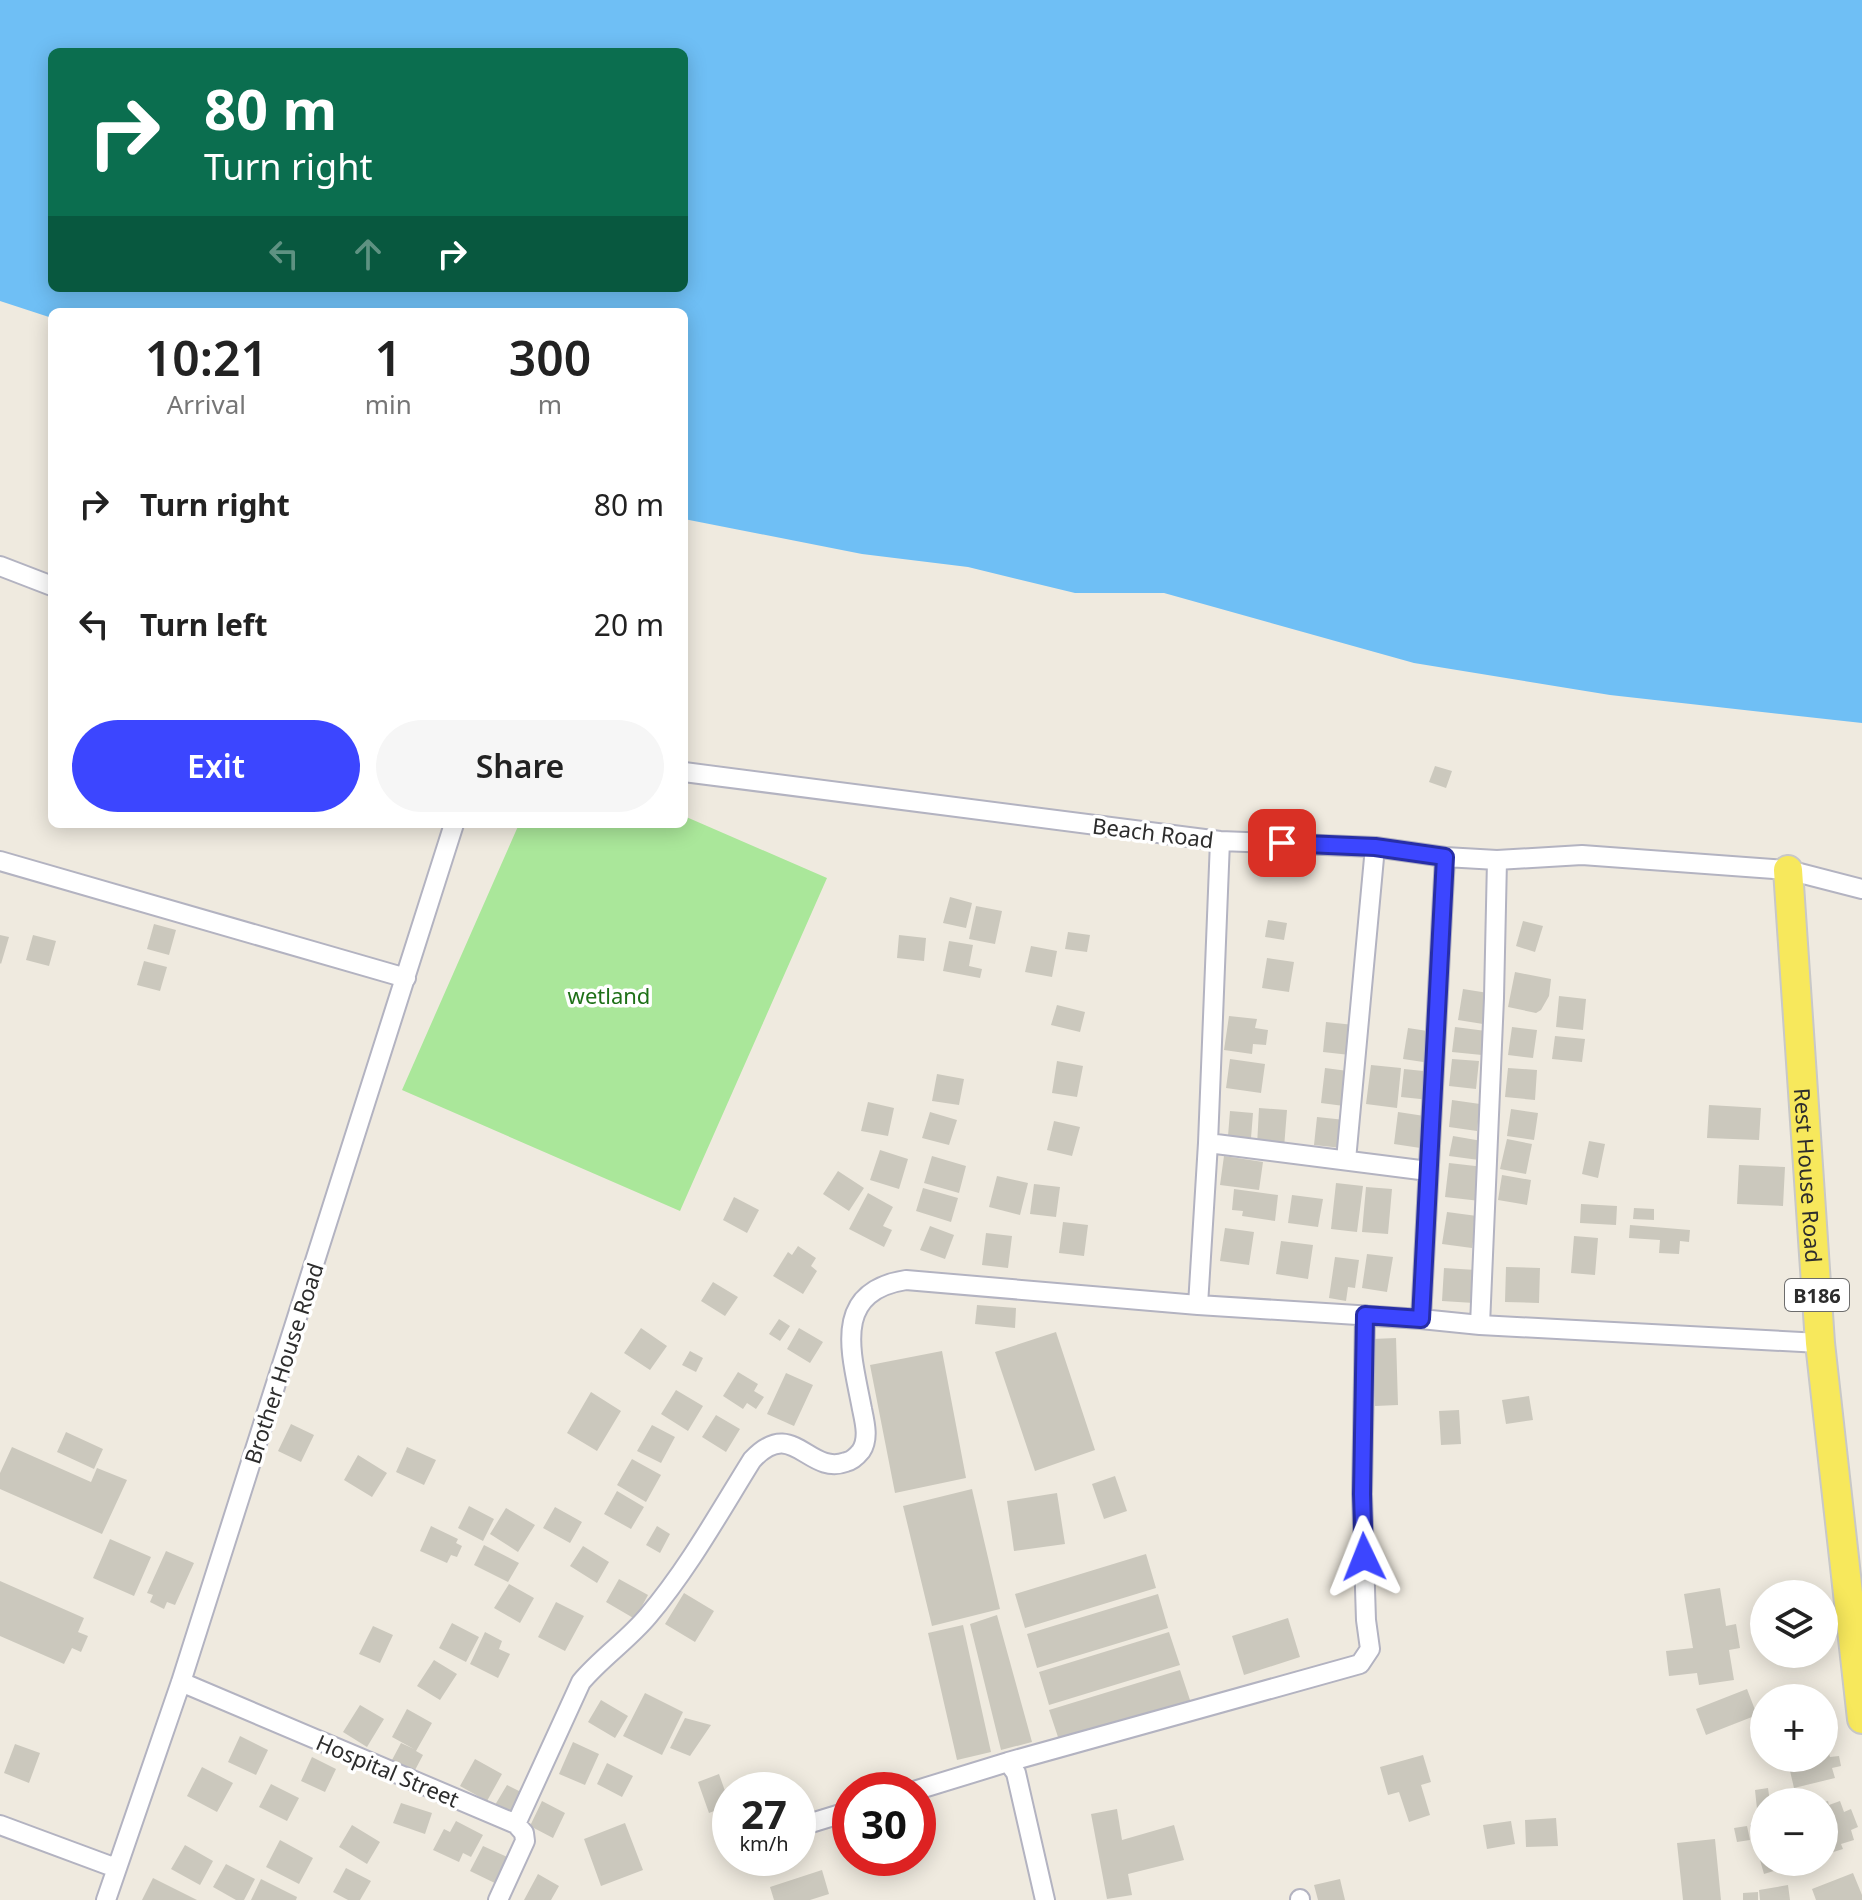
<!DOCTYPE html>
<html lang="en">
<head>
<meta charset="utf-8">
<style>
  body { margin:0; font-family:"Noto Sans",sans-serif; background:#f6f6f6; color:#222; height:100vh; display:flex; flex-direction:column; font-size:30px; white-space:nowrap }
  * { box-sizing:border-box; margin:0 }
  p { font-size:26px; color:#767676 }
  .icon { flex:none; width:44px; height:44px; fill:none; stroke:currentColor; stroke-width:2; stroke-linecap:round; stroke-linejoin:round }
  .map { position:relative; flex:1; overflow:hidden }
  .drawer { position:absolute; left:48px; top:308px; width:640px; height:520px; display:flex; flex-direction:column; background:#fff; border-radius:12px; box-shadow:0 4px 20px #0003 }
  .drawer>* { flex:none }
  .banner { position:absolute; left:48px; top:48px; width:640px; height:244px; border-radius:12px; box-shadow:0 4px 20px #0003; background:#0b6e4f; color:#fff; overflow:hidden }
  .buttons { position:absolute; left:1750px; top:1580px; display:grid; gap:16px }
  .buttons a { display:grid; place-items:center; width:88px; height:88px; border-radius:50%; background:#fff; box-shadow:0 4px 20px #0003; font-size:40px }
  .speed { position:absolute; left:712px; top:1772px; display:flex; gap:16px; font-size:40px; font-weight:700; text-align:center }
  .speed>* { display:grid; place-content:center; width:104px; height:104px; border-radius:50%; background:#fff; box-shadow:0 4px 20px #0003; line-height:1 }
  .speed small { font-size:20px; font-weight:400 }
  .speed .limit { border:12px solid #d22; background:#fff; color:#111 }
  .pin { position:absolute; display:grid; place-items:center; width:68px; height:68px; color:#fff; margin:-34px; border-radius:16px; box-shadow:0 4px 12px #0006 }
  .me { position:absolute; width:88px; margin:-44px; rotate:358deg; stroke-linejoin:round; filter:drop-shadow(0 0 6px #0008) }
  .turn { display:flex; align-items:center; gap:28px; height:168px; padding:0 24px; font-size:36px }
  .turn .icon { width:104px; height:104px; stroke-width:2.5 }
  .turn b { display:block; font-size:56px; line-height:68px }
  .lanes { display:flex; align-items:center; height:76px; padding:0 24px; background:#0003; justify-content:center; gap:40px; direction:ltr }
  .lanes .off { opacity:.35 }
  .eta { display:flex; justify-content:space-evenly; align-items:center; height:136px; text-align:center }
  .eta b { font-size:48px; font-weight:600; line-height:56px }
  .cta { display:flex; gap:16px; margin-top:auto; padding:16px 24px }
  .cta a { flex:1; height:92px; border-radius:48px; background:#3c46ff; color:#fff; font-size:32px; font-weight:600; line-height:92px; text-align:center }
  .cta a+a { background:#f6f6f6; color:#222 }
  ul { padding:0; list-style:none }
  li { display:flex; align-items:center; gap:24px; height:120px; padding:0 24px }
  li div { flex:1 }
  li b { display:block; font-size:30px }
  li em { font-style:normal }
  .map>svg:first-child { display:block }
  .green { fill:#aae79a }
  .water { fill:#6fbff5; fill-rule:evenodd }
  .building { fill:#cbc8bd }
  .lines { fill:none; stroke-linecap:round; stroke-linejoin:round }
  .street-casing { stroke:#b3b3c1; stroke-width:22 }
  .primary-casing { stroke:#c8c8c8; stroke-width:32 }
  .street { stroke:#fff; stroke-width:18 }
  .primary { stroke:#f7e85c; stroke-width:28 }
  .route-casing { stroke:#272ea6; stroke-width:20 }
  .route { stroke:#3c46ff; stroke-width:14 }
  .labels { text-anchor:middle; dominant-baseline:central; stroke-width:7; stroke-linejoin:round; paint-order:stroke }
  .shield { fill:#fff; stroke:#6c6c6c; stroke-width:2 }
  .shield-label { font-size:20px; font-weight:bold; fill:#2d2d2d }
  .street-label { font-size:22px; fill:#2d2d2d; stroke:#fff }
  .park-label { font-size:22px; fill:#1e7017; stroke:#fff }
</style>
</head>
<body>
<div class="map">
<svg width="1862" height="1900" viewBox="0 0 1862 1900">
  <rect width="100%" height="100%" fill="#efeadf"/>
  <path class="green" d="M684,816L827,878L680,1211L402,1090L519,824H684Z"/>
  <path class="water" d="M0,0H1862V723L1610,695L1414,663L1164,593H1075L968,567L862,554L684,519V312H52V318L0,301ZM52,52H684V288H52Z"/>
  <path class="building" d="M1435,766L1452,771L1446,788L1429,782Z
    M950,897L972,903L966,928L943,923Z
    M976,906L1002,911L995,944L969,939Z
    M1268,920L1287,923L1284,940L1265,937Z
    M1523,921L1543,926L1535,952L1516,946Z
    M154,924L176,930L169,955L147,949Z
    M1068,932L1090,935L1087,952L1065,949Z
    M0,935L9,937L1,964L0,963Z
    M33,935L56,941L49,966L26,960Z
    M899,935L926,938L924,961L897,958Z
    M949,941L973,945L969,966L982,969L980,978L943,971Z
    M1031,946L1057,951L1052,977L1025,972Z
    M1267,958L1294,962L1289,992L1262,988Z
    M144,961L167,967L160,991L137,985Z
    M1515,972L1551,979L1549,996L1541,1010L1536,1013L1508,1007Z
    M1463,989L1488,993L1483,1024L1458,1020Z
    M1559,996L1586,999L1583,1030L1556,1027Z
    M1057,1005L1085,1012L1080,1032L1051,1025Z
    M1229,1016L1257,1019L1255,1028L1268,1030L1266,1045L1253,1044L1252,1054L1224,1050Z
    M1326,1022L1354,1025L1350,1055L1323,1052Z
    M1455,1027L1486,1031L1482,1055L1452,1052Z
    M1512,1027L1537,1030L1533,1058L1508,1055Z
    M1408,1028L1434,1032L1430,1063L1403,1059Z
    M1555,1036L1585,1039L1582,1062L1552,1059Z
    M1230,1059L1265,1064L1261,1093L1226,1088Z
    M1452,1059L1479,1061L1476,1089L1449,1086Z
    M1057,1061L1083,1066L1077,1097L1052,1093Z
    M1371,1065L1401,1068L1397,1108L1366,1104Z
    M1325,1068L1348,1071L1344,1106L1321,1103Z
    M1508,1068L1537,1070L1535,1100L1505,1097Z
    M1404,1069L1433,1072L1430,1100L1401,1097Z
    M937,1074L964,1079L959,1105L932,1101Z
    M1452,1100L1480,1104L1477,1131L1449,1127Z
    M868,1102L894,1108L888,1136L861,1131Z
    M1709,1105L1761,1108L1759,1140L1707,1138Z
    M1259,1108L1287,1110L1284,1148L1257,1146Z
    M1511,1109L1538,1113L1534,1140L1507,1136Z
    M1230,1111L1253,1113L1251,1138L1228,1136Z
    M930,1112L957,1120L949,1145L922,1138Z
    M1398,1112L1431,1117L1427,1149L1394,1144Z
    M1317,1117L1345,1120L1342,1148L1314,1145Z
    M1054,1121L1080,1127L1072,1156L1047,1150Z
    M1453,1136L1482,1141L1479,1160L1449,1156Z
    M1507,1139L1532,1144L1526,1174L1500,1169Z
    M1589,1141L1605,1144L1598,1178L1582,1174Z
    M880,1150L908,1159L899,1189L870,1180Z
    M932,1156L966,1166L959,1193L924,1183Z
    M1224,1156L1263,1162L1259,1190L1220,1185Z
    M1449,1163L1484,1167L1480,1201L1445,1197Z
    M1739,1165L1785,1167L1783,1206L1737,1204Z
    M838,1171L864,1188L849,1211L823,1194Z
    M1502,1175L1531,1180L1527,1205L1498,1200Z
    M997,1176L1028,1183L1020,1215L989,1207Z
    M1336,1183L1363,1186L1357,1232L1331,1229Z
    M1034,1184L1060,1187L1056,1217L1030,1214Z
    M1366,1187L1392,1189L1388,1234L1362,1232Z
    M923,1188L958,1198L951,1222L916,1211Z
    M1234,1189L1278,1195L1275,1221L1242,1216L1243,1211L1232,1210Z
    M868,1193L893,1207L883,1226L892,1230L884,1247L849,1229Z
    M1292,1195L1323,1199L1318,1227L1288,1223Z
    M734,1197L759,1210L747,1233L723,1220Z
    M1581,1204L1617,1206L1616,1225L1580,1223Z
    M1634,1208L1654,1209V1220L1633,1219Z
    M1447,1212L1477,1216L1472,1248L1442,1244Z
    M1063,1222L1088,1225L1084,1256L1059,1253Z
    M1630,1225L1690,1230L1689,1242L1680,1241L1679,1254L1659,1253L1660,1240L1629,1238Z
    M930,1226L954,1235L945,1259L920,1250Z
    M1225,1228L1254,1232L1249,1265L1220,1261Z
    M986,1233L1012,1236L1008,1268L982,1265Z
    M1574,1236L1598,1238L1595,1275L1571,1273Z
    M1281,1241L1313,1245L1308,1279L1276,1274Z
    M798,1246L816,1258L811,1266L817,1271L803,1294L773,1276L788,1252L792,1255Z
    M1367,1254L1393,1257L1387,1292L1362,1288Z
    M1335,1257L1359,1260L1355,1288L1348,1287L1346,1301L1329,1298Z
    M1506,1267L1540,1268L1539,1303L1505,1302Z
    M1444,1268L1476,1270L1474,1303L1442,1301Z
    M713,1282L738,1297L725,1316L701,1301Z
    M977,1305L1016,1308L1015,1328L975,1324Z
    M779,1319L790,1326L780,1341L769,1334Z
    M641,1328L667,1346L650,1370L624,1353Z
    M799,1328L823,1342L810,1363L787,1349Z
    M1056,1332L1095,1450L1035,1471L995,1352Z
    M1396,1338L1398,1405L1375,1406L1372,1339Z
    M690,1351L703,1358L696,1372L682,1365Z
    M942,1351L966,1478L895,1493L870,1365Z
    M738,1372L758,1384L754,1391L764,1397L756,1409L747,1403L743,1409L723,1396Z
    M786,1373L813,1385L794,1426L767,1414Z
    M676,1390L703,1406L688,1431L661,1414Z
    M591,1392L621,1411L597,1451L567,1433Z
    M1529,1396L1533,1420L1506,1424L1502,1400Z
    M1459,1410L1461,1444L1441,1445L1439,1411Z
    M716,1415L740,1429L726,1452L702,1437Z
    M291,1424L314,1435L301,1462L278,1451Z
    M652,1425L675,1437L661,1463L637,1451Z
    M66,1432L103,1449L94,1469L57,1452Z
    M12,1447L91,1482L97,1468L127,1480L102,1534L0,1489V1473Z
    M407,1447L436,1460L424,1485L396,1472Z
    M358,1455L387,1473L372,1497L344,1480Z
    M632,1459L661,1475L646,1502L617,1485Z
    M1115,1476L1127,1511L1104,1519L1092,1484Z
    M972,1489L1000,1609L932,1626L903,1506Z
    M617,1491L644,1507L631,1529L604,1514Z
    M1057,1493L1065,1544L1014,1551L1007,1501Z
    M469,1506L494,1519L483,1541L458,1528Z
    M555,1507L582,1522L570,1543L543,1528Z
    M506,1508L535,1525L518,1552L490,1534Z
    M431,1526L458,1539L456,1543L462,1546L457,1557L451,1555L447,1563L420,1551Z
    M657,1526L670,1534L660,1553L646,1545Z
    M110,1539L151,1557L134,1596L93,1578Z
    M484,1545L519,1563L508,1582L474,1565Z
    M583,1546L609,1562L597,1583L570,1566Z
    M166,1551L194,1563L175,1605L167,1602L164,1609L150,1602L153,1595L147,1593Z
    M1146,1554L1156,1588L1025,1628L1015,1594Z
    M619,1579L648,1595L635,1619L606,1602Z
    M0,1581L84,1618L78,1632L88,1636L81,1652L72,1648L64,1664L0,1636Z
    M509,1584L534,1598L520,1623L494,1608Z
    M1720,1588L1726,1626L1736,1624L1740,1648L1729,1650L1734,1680L1699,1685L1697,1673L1669,1676L1666,1651L1693,1648L1684,1594Z
    M684,1593L714,1611L695,1642L665,1624Z
    M1158,1594L1168,1628L1037,1668L1027,1634Z
    M556,1602L584,1616L565,1651L538,1637Z
    M997,1615L1032,1742L1001,1750L970,1624Z
    M1288,1618L1300,1657L1244,1675L1232,1636Z
    M452,1623L479,1637L466,1662L439,1648Z
    M963,1625L991,1752L957,1760L928,1633Z
    M373,1626L393,1635L380,1663L359,1654Z
    M485,1632L502,1641L499,1649L510,1654L498,1678L470,1664Z
    M1169,1632L1180,1665L1049,1705L1039,1672Z
    M434,1660L457,1674L440,1700L417,1686Z
    M1180,1670L1191,1703L1060,1743L1049,1710Z
    M1747,1689L1757,1715L1706,1735L1696,1709Z
    M645,1693L683,1712L662,1755L623,1736Z
    M601,1700L628,1716L615,1738L588,1722Z
    M360,1705L384,1719L367,1747L343,1732Z
    M407,1709L432,1723L416,1751L423,1755L414,1772L392,1760L401,1743L414,1749L392,1737Z
    M685,1718L711,1725L690,1756L670,1748Z
    M240,1736L268,1750L256,1775L228,1762Z
    M573,1742L599,1754L585,1785L559,1774Z
    M15,1744L40,1753L29,1783L4,1773Z
    M1824,1745H1827L1830,1757L1839,1756L1841,1766L1832,1768L1835,1778L1794,1788L1787,1758H1824Z
    M1423,1755L1431,1782L1421,1785L1430,1815L1409,1822L1399,1792L1388,1795L1380,1767Z
    M312,1757L336,1769L325,1792L301,1781Z
    M475,1759L502,1774L487,1801L460,1786Z
    M607,1763L633,1776L622,1797L597,1784Z
    M202,1767L233,1783L217,1812L187,1796Z
    M719,1774L730,1805L709,1813L698,1782Z
    M271,1784L299,1798L287,1821L259,1807Z
    M507,1785L527,1795L516,1816L495,1805Z
    M1768,1788L1770,1802H1764V1808L1757,1809L1755,1790Z
    M542,1801L565,1813L553,1838L530,1826Z
    M1828,1801L1829,1805L1840,1801L1844,1812L1851,1809L1858,1827L1851,1830L1854,1840L1841,1844L1843,1849L1824,1855V1802Z
    M401,1803L432,1813L425,1834L393,1823Z
    M1117,1809L1122,1840L1174,1825L1184,1860L1128,1874L1132,1895L1107,1899L1091,1814Z
    M1556,1818L1558,1846L1526,1847L1525,1820Z
    M456,1821L483,1835L471,1857L463,1853L459,1862L433,1850L444,1829L450,1832Z
    M1511,1821L1515,1844L1487,1849L1483,1825Z
    M1764,1821V1862L1799,1863L1764,1874L1750,1825Z
    M625,1823L643,1870L601,1886L584,1839Z
    M352,1825L380,1842L367,1864L339,1847Z
    M1747,1826L1750,1840L1737,1842L1734,1828Z
    M1715,1839L1721,1900H1683L1677,1843Z
    M280,1840L313,1858L299,1884L266,1867Z
    M185,1845L213,1861L200,1885L171,1869Z
    M483,1846L516,1861L503,1887L470,1871Z
    M226,1864L255,1879L244,1900H236L213,1887Z
    M346,1868L371,1881L360,1900H348L333,1892Z
    M822,1870L829,1894L810,1900H774L770,1887Z
    M1853,1873L1862,1895V1900H1816L1812,1889Z
    M538,1874L559,1886L551,1900H524Z
    M153,1878L197,1900H142Z
    M261,1879L297,1897L296,1900H251Z
    M1340,1879L1345,1900H1318L1314,1885Z
    M1788,1885L1790,1900H1760L1759,1890Z
    M1758,1892V1900H1743V1893Z"/>
  <g class="lines">
    <g class="street-casing">
      <path id="street" d="M0,566L52,586
        M684,772L1220,841L1375,847L1445,857L1497,860L1582,855L1788,870L1862,889
        M1220,841L1208,1143L1198,1305L1421,1319L1480,1325L1820,1343
        M0,861L406,978
        M1208,1143L1428,1171
        M1346,1160L1375,847
        M1421,1319L1445,857
        M1480,1325L1494,998L1497,860
        M181,1682L516,1824L524,1833L525,1841L498,1900
        M1008,1762L1360,1664L1370,1649L1366,1620L1362,1494L1365,1315
        M917,1790L1008,1762L1016,1773L1045,1900
        M516,1824L581,1682C601,1658 628,1640 648,1616C688,1569 719,1513 752,1460C793,1416 808,1476 846,1462C851,1461 857,1456 861,1451C869,1439 865,1423 862,1409C852,1355 830,1292 906,1280L1198,1305
        M0,1825L116,1868
        M798,1827L850,1811
        M1300,1899V1900
        M106,1900L181,1682L454,824"/>
    </g>
    <g class="primary-casing">
      <g id="primary">
        <path id="s1" d="M1788,870L1820,1343L1862,1719"/>
      </g>
    </g>
    <use href="#street" class="street"/>
    <use href="#primary" class="primary"/>
  </g>
  <g class="lines">
    <g class="route-casing">
      <path id="route" d="M1282,843L1375,847L1445,857L1421,1319L1365,1315L1362,1494L1364,1557"/>
    </g>
    <use href="#route" class="route"/>
  </g>
  <g class="labels">
    <rect class="shield" x="1785" y="1279" width="64" height="32" rx="6"/>
    <g class="shield-label">
      <text x="1817" y="1295">B186</text>
    </g>
    <g class="street-label">
      <text transform="translate(1153 832) rotate(7)">Beach Road</text>
      <text stroke="none"><textPath href="#s1" startOffset="306">Rest House Road</textPath></text>
      <text transform="translate(283 1363) rotate(-72)">Brother House Road</text>
      <text transform="translate(388 1770) rotate(23)">Hospital Street</text>
    </g>
    <g class="park-label">
      <text x="609" y="995">wetland</text>
    </g>
  </g>
</svg>
<div class="buttons">
<a><svg class="icon" aria-label="layers" viewBox="0 0 24 24"><path d="M12 4l9 5-9 5-9-5zM3 14l9 5 9-5"/></svg></a>
<a>+</a>
<a>−</a>
</div>
<div class="speed"><div>27<small>km/h</small></div><div class="limit">30</div></div>
<div class="pin" style="left:1282px;top:843px;background:#d93025"><svg class="icon" aria-label="arrive" viewBox="0 0 24 24"><path d="M6 21V4h12l-3 4 3 4H6"/></svg></div>
<svg class="me" style="left:1364px;top:1557px" viewBox="-20 -20 40 40"><path d="M0-17L14 15 0 8-14 15z" fill="#3c46ff" stroke="#fff" stroke-width="4"/></svg>
<div class="banner">
<div class="turn"><svg class="icon" aria-label="right" viewBox="0 0 24 24"><path d="M7 20v-9h11M14 6l5 5-5 5"/></svg><div><b>80 m</b>Turn right</div></div>
<div class="lanes"><svg class="icon off" aria-label="left" viewBox="0 0 24 24"><path d="M17 20v-9H6M10 6l-5 5 5 5"/></svg><svg class="icon off" aria-label="ahead" viewBox="0 0 24 24"><path d="M12 20V5M6 11l6-6 6 6"/></svg><svg class="icon" aria-label="right" viewBox="0 0 24 24"><path d="M7 20v-9h11M14 6l5 5-5 5"/></svg></div>
</div>
<section class="drawer">
<div class="eta">
<div><b>10:21</b><p>Arrival</p></div>
<div><b>1</b><p>min</p></div>
<div><b>300</b><p>m</p></div>
</div>
<ul>
<li><svg class="icon" aria-label="right" viewBox="0 0 24 24"><path d="M7 20v-9h11M14 6l5 5-5 5"/></svg><div><b>Turn right</b></div><em>80 m</em></li>
<li><svg class="icon" aria-label="left" viewBox="0 0 24 24"><path d="M17 20v-9H6M10 6l-5 5 5 5"/></svg><div><b>Turn left</b></div><em>20 m</em></li>
</ul>
<div class="cta"><a>Exit</a><a>Share</a></div>
</section>
</div>
</body>
</html>
